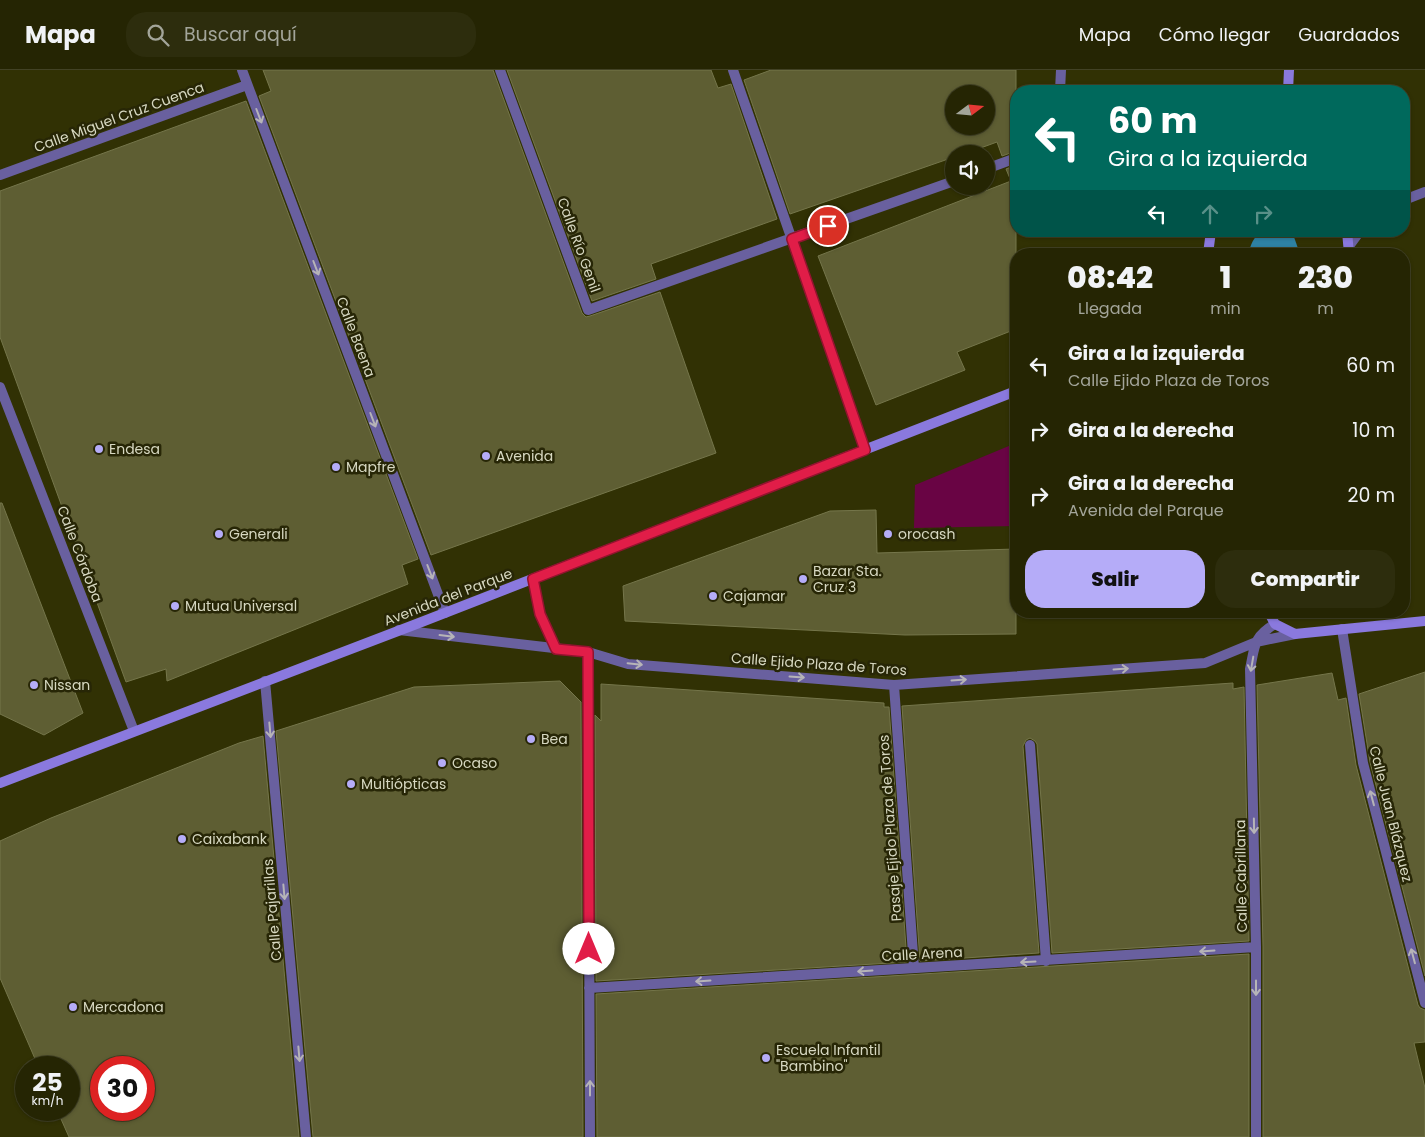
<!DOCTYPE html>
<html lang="es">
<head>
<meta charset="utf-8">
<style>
  body { margin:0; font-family:Poppins,sans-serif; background:#2d2d0d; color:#f1f3f6; height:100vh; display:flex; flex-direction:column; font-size:19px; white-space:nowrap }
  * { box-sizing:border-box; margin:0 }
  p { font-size:16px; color:#a3a59a }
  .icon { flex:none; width:28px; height:28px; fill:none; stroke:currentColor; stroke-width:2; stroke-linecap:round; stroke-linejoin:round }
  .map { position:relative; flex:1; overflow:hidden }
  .side { position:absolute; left:1010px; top:178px; width:400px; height:370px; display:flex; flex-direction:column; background:#252503; border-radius:20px; box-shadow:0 1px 4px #0004,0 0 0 1px #424225 }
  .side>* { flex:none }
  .guide { position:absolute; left:1010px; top:15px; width:400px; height:152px; border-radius:20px; box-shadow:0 1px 4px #0004,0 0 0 1px #424225; background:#00695c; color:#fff; overflow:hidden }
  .needle { width:32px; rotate:74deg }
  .controls { position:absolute; left:945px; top:15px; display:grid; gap:10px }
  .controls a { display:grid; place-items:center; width:50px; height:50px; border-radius:50%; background:#252503; box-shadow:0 1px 4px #0004,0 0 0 1px #424225; font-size:25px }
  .speed { position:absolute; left:15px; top:986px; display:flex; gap:10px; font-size:25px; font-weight:700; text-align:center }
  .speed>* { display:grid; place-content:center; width:65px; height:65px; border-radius:50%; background:#252503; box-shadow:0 1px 4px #0004,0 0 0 1px #424225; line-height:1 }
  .speed small { font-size:12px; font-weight:400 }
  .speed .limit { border:8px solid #d22; background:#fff; color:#111 }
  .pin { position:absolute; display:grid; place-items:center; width:42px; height:42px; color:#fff; margin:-21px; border:2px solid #fff; border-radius:50%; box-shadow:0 1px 5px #0007 }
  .me { position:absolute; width:55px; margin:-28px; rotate:0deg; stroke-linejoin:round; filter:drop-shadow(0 0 4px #0008) }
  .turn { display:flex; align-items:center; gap:18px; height:105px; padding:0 15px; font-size:22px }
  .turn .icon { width:65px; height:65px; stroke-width:2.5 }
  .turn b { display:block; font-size:35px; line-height:42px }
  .lanes { display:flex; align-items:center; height:48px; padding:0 15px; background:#0003; justify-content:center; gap:25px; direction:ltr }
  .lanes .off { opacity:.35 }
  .eta { display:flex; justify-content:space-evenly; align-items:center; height:85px; text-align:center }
  .eta b { font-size:30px; font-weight:800; line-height:35px }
  .action { display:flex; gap:10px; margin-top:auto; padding:10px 15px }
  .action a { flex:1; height:58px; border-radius:20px; background:#b5acf8; color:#111; font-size:20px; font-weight:800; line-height:58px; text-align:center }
  .action a+a { background:#2d2d0d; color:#f1f3f6 }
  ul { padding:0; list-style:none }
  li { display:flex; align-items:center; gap:15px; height:65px; padding:0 15px }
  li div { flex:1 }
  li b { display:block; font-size:19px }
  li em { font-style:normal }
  header { display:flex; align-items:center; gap:30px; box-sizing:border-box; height:70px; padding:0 25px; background:#252503; border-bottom:1px solid #424225 }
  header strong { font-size:24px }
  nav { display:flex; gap:28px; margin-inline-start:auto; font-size:18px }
  .search { width:350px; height:45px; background:#2d2d0d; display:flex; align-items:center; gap:12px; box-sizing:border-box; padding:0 18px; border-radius:20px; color:#a3a59a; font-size:19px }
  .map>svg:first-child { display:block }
  .green { fill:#690444 }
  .water { fill:#2e82a4 }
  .building { fill:#5e5e33; stroke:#75764b; fill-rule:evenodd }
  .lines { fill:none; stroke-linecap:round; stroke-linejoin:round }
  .street { stroke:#69609f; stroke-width:10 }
  .secondary { stroke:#8a79de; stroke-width:10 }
  .oneway { stroke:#b6b4b7 }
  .route-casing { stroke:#92132f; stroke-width:12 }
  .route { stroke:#e11d48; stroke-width:9 }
  .poi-dot { fill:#b5acf8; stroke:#272606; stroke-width:2 }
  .labels { text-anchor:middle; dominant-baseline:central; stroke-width:5; stroke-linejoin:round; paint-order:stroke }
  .street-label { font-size:14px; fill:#d7d8c1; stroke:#272606 }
  .poi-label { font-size:14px; fill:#d7d8c1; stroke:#272606; text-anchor:start }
</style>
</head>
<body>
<header>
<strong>Mapa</strong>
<div class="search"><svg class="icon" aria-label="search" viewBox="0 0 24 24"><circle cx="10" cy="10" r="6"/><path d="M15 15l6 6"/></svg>Buscar aquí</div>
<nav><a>Mapa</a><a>Cómo llegar</a><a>Guardados</a></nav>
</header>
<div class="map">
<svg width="1425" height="1067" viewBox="0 0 1425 1067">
  <rect width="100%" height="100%" fill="#313104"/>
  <path class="green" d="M1016,373V456L914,458L915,415Z"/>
  <path class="water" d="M1262,161H1288L1294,167L1300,184H1249C1250,174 1254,167 1262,161Z"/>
  <path class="building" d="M263,0H493L582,243L586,247L590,246L660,222L716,383L431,485L259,26L271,21Z
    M507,0H711L718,18L731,14L777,149L651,194L656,209L592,231Z
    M771,0H1016V81L1002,86L997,72L964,84H954V87L790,144L744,10ZM954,24H986V56H954Z
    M246,31L418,489L402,495L408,514L167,611L166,599L126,612L0,267V121Z
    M1016,95V259L957,282L965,300L876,335L818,186L1011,111L1006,99Z
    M0,433H2L83,643L44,665L0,644Z
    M876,440L877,483L1016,479V564L905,565L625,551L623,516L830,441Z
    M1425,602V906L1370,692L1359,624Z
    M1332,603L1338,630L1346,628L1356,695L1418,935L1420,938L1425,940V972L1414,973L1425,1018V1067H1263V877L1257,615Z
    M560,611L581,632L583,1067H313L276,661L414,617Z
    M1233,613V619L1244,617L1249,871L1052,883L1037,674L1035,671L1030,668L1026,670L1023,676L1039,883L920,891L902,636Z
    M601,614L884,633V637H889L907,892L596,911L595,645L601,651Z
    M263,666L299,1067H69L57,1040H69V998H39L0,908V771L51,748L239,673ZM101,998H144V1040H101Z
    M1249,884V1067H597L596,924Z"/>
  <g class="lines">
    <path class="street" d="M242,0L445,543
      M500,0L588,240L954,111
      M733,0L865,380
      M1060,21L1061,0
      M986,99L1016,88
      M0,105L247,15
      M1404,130L1425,122
      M1349,176L1360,161
      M0,317L134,661
      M533,509L540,544L556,579
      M1342,559L1363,693L1425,933
      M399,560L588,582L628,594L894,615L1205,593L1256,572L1295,564
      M588,582L590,1067
      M265,611L306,1067
      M894,615L914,898
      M1030,675L1046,891
      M589,918L1256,877
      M1256,1067V877L1250,599C1255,576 1253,567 1275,554"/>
    <path class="secondary" d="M1288,21L1289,0
      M1347,161L1349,184
      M1208,184L1211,161
      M1268,541L1275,554L1295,564L1425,551
      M0,713L419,553L1016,321"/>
  </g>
  <defs><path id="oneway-shaft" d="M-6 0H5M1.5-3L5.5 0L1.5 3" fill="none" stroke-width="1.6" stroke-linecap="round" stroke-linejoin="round" transform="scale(1.25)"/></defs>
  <g class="oneway">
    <use href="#oneway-shaft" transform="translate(259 46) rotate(69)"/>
    <use href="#oneway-shaft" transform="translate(316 198) rotate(69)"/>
    <use href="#oneway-shaft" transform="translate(373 350) rotate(69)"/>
    <use href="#oneway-shaft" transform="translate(430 502) rotate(69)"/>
    <use href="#oneway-shaft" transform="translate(447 566) rotate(7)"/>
    <use href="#oneway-shaft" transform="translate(635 594) rotate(6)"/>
    <use href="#oneway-shaft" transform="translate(1252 594) rotate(100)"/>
    <use href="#oneway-shaft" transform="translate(1121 599) rotate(-4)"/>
    <use href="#oneway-shaft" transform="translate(797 607) rotate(4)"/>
    <use href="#oneway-shaft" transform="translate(959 610) rotate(-4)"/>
    <use href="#oneway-shaft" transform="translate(270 660) rotate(85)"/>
    <use href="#oneway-shaft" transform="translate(1372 728) rotate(-105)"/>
    <use href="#oneway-shaft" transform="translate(1254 756) rotate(89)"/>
    <use href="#oneway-shaft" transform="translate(284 822) rotate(85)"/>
    <use href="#oneway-shaft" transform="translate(1207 881) rotate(176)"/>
    <use href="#oneway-shaft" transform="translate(1413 886) rotate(-105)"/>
    <use href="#oneway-shaft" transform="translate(1028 892) rotate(177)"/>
    <use href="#oneway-shaft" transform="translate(865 901) rotate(176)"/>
    <use href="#oneway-shaft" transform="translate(703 911) rotate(176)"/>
    <use href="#oneway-shaft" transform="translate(1256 918) rotate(90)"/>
    <use href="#oneway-shaft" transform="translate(299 984) rotate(85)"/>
    <use href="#oneway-shaft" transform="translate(590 1018) rotate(-90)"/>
  </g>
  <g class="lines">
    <g class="route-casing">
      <path id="route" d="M589,879L588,582L556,579L540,544L533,509L865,380L792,169L828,156"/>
    </g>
    <use href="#route" class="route"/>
  </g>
  <g class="poi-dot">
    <circle cx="99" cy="379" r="5"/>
    <circle cx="486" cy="386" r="5"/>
    <circle cx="336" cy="397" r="5"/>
    <circle cx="219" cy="464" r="5"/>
    <circle cx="888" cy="464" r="5"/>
    <circle cx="803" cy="509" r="5"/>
    <circle cx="713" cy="526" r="5"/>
    <circle cx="175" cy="536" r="5"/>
    <circle cx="34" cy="615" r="5"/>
    <circle cx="531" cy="669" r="5"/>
    <circle cx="442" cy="693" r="5"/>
    <circle cx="351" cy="714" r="5"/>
    <circle cx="182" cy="769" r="5"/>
    <circle cx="73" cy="937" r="5"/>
    <circle cx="766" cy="988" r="5"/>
  </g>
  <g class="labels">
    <g class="street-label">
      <text transform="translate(119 47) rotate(-20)">Calle Miguel Cruz Cuenca</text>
      <text transform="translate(579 175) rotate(70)">Calle Río Genil</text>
      <text transform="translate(356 267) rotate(69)">Calle Baena</text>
      <text transform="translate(80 484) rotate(69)">Calle Córdoba</text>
      <text transform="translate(448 527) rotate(-21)">Avenida del Parque</text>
      <text transform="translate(819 594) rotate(4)">Calle Ejido Plaza de Toros</text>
      <text transform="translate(1391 744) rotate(76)">Calle Juan Blázquez</text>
      <text transform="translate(890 758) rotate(-94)">Pasaje Ejido Plaza de Toros</text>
      <text transform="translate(1241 806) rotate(-91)">Calle Cabrillana</text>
      <text transform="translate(272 840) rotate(-95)">Calle Pajarillas</text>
      <text transform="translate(922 884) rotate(-3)">Calle Arena</text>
    </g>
    <g class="poi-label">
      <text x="109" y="379">Endesa</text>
      <text x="496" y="386">Avenida</text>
      <text x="346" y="397">Mapfre</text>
      <text x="229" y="464">Generali</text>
      <text x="898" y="464">orocash</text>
      <text x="813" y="501">Bazar Sta.<tspan x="813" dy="16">Cruz 3</tspan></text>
      <text x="723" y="526">Cajamar</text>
      <text x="185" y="536">Mutua Universal</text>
      <text x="44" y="615">Nissan</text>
      <text x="541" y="669">Bea</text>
      <text x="452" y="693">Ocaso</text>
      <text x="361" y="714">Multiópticas</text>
      <text x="192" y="769">Caixabank</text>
      <text x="83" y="937">Mercadona</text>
      <text x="776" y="980">Escuela Infantil<tspan x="776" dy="16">"Bambino"</tspan></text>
    </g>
  </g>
</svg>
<div class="controls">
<a><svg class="needle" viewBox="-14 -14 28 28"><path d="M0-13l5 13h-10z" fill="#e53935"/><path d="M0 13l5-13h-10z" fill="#a3a59a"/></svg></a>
<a><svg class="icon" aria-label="sound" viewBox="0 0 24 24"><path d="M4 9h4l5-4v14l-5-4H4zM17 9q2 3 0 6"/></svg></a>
</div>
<div class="speed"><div>25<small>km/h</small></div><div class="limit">30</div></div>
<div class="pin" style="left:828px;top:156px;background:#d93025"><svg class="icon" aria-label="arrive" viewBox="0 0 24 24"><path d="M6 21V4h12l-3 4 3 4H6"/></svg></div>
<svg class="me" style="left:589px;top:879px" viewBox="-20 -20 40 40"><circle r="19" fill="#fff"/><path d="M0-13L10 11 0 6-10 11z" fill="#e11d48"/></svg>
<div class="guide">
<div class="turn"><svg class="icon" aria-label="left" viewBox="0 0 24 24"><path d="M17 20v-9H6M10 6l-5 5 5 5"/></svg><div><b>60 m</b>Gira a la izquierda</div></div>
<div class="lanes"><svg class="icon" aria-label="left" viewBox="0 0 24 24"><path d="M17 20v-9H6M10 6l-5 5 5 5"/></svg><svg class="icon off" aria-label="ahead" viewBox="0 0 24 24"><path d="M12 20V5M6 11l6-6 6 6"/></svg><svg class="icon off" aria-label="right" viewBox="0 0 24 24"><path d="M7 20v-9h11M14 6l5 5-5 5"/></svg></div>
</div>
<section class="side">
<div class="eta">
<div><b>08:42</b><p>Llegada</p></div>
<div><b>1</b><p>min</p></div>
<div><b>230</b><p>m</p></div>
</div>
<ul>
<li><svg class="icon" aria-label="left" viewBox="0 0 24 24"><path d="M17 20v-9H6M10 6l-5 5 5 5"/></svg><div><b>Gira a la izquierda</b><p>Calle Ejido Plaza de Toros</p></div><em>60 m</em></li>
<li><svg class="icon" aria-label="right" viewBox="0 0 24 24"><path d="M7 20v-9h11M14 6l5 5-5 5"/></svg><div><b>Gira a la derecha</b></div><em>10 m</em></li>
<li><svg class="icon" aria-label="right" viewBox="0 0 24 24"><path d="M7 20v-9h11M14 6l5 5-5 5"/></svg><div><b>Gira a la derecha</b><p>Avenida del Parque</p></div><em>20 m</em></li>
</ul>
<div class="action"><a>Salir</a><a>Compartir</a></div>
</section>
</div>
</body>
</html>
